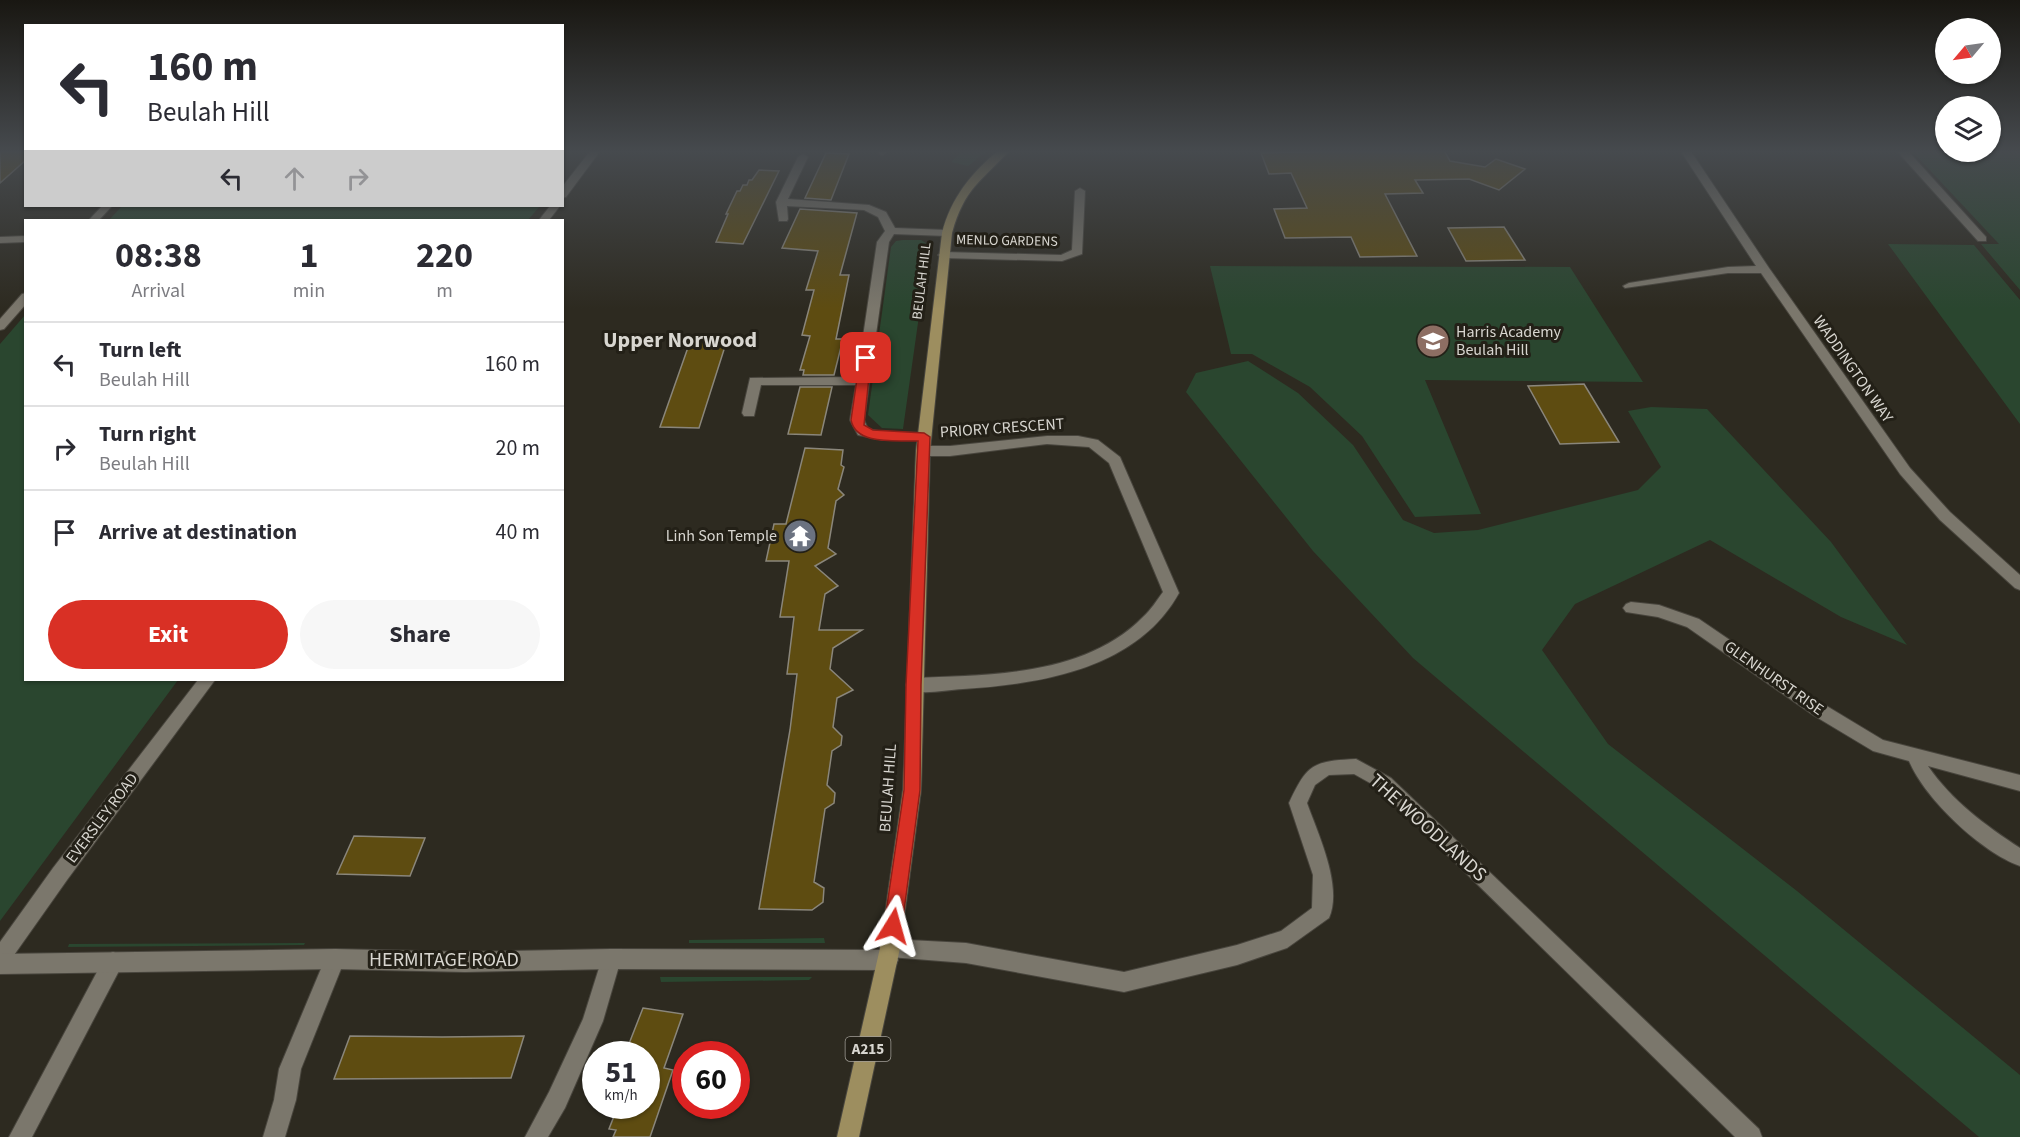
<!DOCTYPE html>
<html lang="en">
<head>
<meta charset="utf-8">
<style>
  body { margin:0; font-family:"Source Sans 3",sans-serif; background:#f7f7f7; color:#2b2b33; height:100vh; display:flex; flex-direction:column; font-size:22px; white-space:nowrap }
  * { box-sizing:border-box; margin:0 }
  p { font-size:20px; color:#7c7c81 }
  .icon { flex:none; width:33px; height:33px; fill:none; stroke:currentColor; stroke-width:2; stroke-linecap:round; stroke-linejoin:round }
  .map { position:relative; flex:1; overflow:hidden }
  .details { position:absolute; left:24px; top:219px; width:540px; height:462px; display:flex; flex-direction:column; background:#fff; border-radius:0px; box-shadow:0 2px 4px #0004 }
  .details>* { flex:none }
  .hud { position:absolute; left:24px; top:24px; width:540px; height:183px; border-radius:0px; box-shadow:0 2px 4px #0004; background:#fff; color:#2b2b33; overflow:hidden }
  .needle { width:39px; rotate:241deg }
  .fabs { position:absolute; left:1935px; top:18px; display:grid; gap:12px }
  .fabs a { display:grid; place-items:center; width:66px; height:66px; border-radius:50%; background:#fff; box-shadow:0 2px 4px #0004; font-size:30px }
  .speed { position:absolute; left:582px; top:1041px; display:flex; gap:12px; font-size:30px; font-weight:700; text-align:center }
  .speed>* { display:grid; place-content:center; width:78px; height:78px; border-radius:50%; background:#fff; box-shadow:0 2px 4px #0004; line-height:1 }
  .speed small { font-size:15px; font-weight:400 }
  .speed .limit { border:9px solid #d22; background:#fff; color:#111 }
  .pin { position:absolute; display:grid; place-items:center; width:51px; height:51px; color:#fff; margin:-26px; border-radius:12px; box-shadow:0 3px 9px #0006 }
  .me { position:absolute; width:66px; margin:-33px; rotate:8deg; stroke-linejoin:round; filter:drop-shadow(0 0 4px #0008) }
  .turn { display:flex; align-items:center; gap:21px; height:126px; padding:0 24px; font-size:27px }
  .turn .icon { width:78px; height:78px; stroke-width:2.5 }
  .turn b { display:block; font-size:42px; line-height:51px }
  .lanes { display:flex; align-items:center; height:57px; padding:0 24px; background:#0003; justify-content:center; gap:30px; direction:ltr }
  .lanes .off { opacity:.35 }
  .eta { display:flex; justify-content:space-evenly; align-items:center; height:102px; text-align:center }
  .eta b { font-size:36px; font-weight:700; line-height:42px }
  .cta { display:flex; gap:12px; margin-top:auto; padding:12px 24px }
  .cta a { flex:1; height:69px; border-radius:36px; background:#d93025; color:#fff; font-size:24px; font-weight:700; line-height:69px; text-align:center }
  .cta a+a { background:#f7f7f7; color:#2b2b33 }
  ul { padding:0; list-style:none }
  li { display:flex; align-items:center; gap:18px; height:84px; padding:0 24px; border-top:2px solid #e1e1e2 }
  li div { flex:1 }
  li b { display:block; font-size:22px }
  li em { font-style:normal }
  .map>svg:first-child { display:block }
  .green { fill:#2a462f }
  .building { fill:#5e4c11; stroke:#8a867b; stroke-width:1.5 }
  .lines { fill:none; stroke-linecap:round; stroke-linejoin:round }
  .minor-casing { stroke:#48453d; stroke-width:2 }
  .tertiary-casing { stroke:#48453d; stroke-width:2 }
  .primary-casing { stroke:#48453d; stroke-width:2 }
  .minor { fill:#7b776c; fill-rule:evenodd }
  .tertiary { fill:#7b776c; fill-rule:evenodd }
  .primary { fill:#9d8e5f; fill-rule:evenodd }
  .route { fill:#d93025; stroke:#8d1f18; stroke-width:1.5 }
  .labels { text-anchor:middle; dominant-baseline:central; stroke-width:6; stroke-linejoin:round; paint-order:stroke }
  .far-street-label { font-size:14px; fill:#d8d6d0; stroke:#232017 }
  .shield { fill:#232017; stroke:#a29f98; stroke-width:1.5 }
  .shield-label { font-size:15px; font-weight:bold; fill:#d8d6d0 }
  .poi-label { font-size:16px; fill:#d8d6d0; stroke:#232017; text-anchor:start }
  .street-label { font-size:16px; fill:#d8d6d0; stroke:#232017 }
  .near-street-label { font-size:20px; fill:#d8d6d0; stroke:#232017 }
  .district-label { font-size:22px; font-weight:bold; fill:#d8d6d0; stroke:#232017 }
</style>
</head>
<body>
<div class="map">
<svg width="2020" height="1137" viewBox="0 0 2020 1137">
  <rect width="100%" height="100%" fill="#2d2a20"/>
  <path class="green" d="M963,150H988L968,166L951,162Z
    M1911,150H2020V290L1981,244H1999Z
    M122,206H540L528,220H109Z
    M903,240H921L929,245L903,429L882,428L868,415L891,247L896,241Z
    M1888,244L1974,245L2020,300V424Z
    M1210,266L1570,267L1643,382L1425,380L1481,514L1415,517L1362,436L1310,387L1252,354H1231Z
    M25,315L26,680H178L0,921V344Z
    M1248,361L1298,393L1353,445L1403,520L1434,533L1478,530L1638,490L1661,467L1628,411L1651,407L1707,409L1831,542L1907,645L1841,617L1710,540L1575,604L1542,650L1608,744L1797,891L2020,1075V1137H1979L1413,658L1313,551L1186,392L1196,373Z
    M824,938L825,943H689V940Z
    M305,943L304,945L68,947L69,944Z
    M660,977H812L809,980L661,982Z"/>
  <path class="building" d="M0,150H26V160L0,183Z
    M1376,150H1444L1450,161L1485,167L1496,159L1525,169L1499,190L1469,179L1415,180L1423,193L1385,194L1417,256L1360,257L1351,237L1285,238L1274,209L1307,208L1291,173L1269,174L1261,153Z
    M826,153L849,154L831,200L805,198Z
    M759,170L779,171L743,244L716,242L728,214H726L737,191H740L743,185H747L749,180H752Z
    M800,209L857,213L840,275H849L836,339H843L834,375H803L804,370H800L810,336L802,335L814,290H806L818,251L782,248Z
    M1504,227L1525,260L1466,261L1448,228Z
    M692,336L728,337L699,428L660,427Z
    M1584,384L1619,442L1560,444L1528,386Z
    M800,387H832L821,435L788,434Z
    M805,448L843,450L841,465L844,467L838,489L844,495L836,501L828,548L836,554L815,566L838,586L825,594L819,630H862L833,648L830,669L853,690L837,698L833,727L842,736L841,745L832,751L827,785L835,793L834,803L825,809L814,882L824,888L823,902L812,910L759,909L790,730L797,674H787L794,617H780L789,561H766L774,524H786Z
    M354,836L391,837L425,838L410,876L337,874Z
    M643,1008L683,1014L664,1068L673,1070L650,1137H613L616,1130L609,1129L618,1106H646V1054H625Z
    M350,1036L442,1037L524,1036L511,1078L334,1079Z"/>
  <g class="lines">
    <g class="minor-casing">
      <path id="minor" d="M591,150H601L566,197L562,198V187Z
        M879,150H889L883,155L879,154Z
        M1680,150H1690L1769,268L1910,468L1950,512L2020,575V590L2015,588L1940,520L1900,474L1761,273H1728L1625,288L1623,286L1629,283L1728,267L1756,266Z
        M1896,150H1907L1986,237V241H1978Z
        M803,154L808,157L788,199L869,205L886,212L895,228L947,230L952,233L947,236L894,234L889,242L864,420L868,429L883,432L924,433L929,434L931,437L929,440H883L858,435L850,420L856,385H761L754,416H744L742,413L750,378L857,377L877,242L885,231L878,217L864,210L787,206L788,219L787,221H779L776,202L798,157Z
        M1080,188L1085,191L1082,254L1062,261L944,258L938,255L944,252L1061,255L1072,250L1075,191Z
        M102,206H112L99,220H89Z
        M550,206H560L549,220H539Z
        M26,236V242L0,243V237Z
        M26,293V304L4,329L0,330V319L22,294Z
        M1047,436H1078L1098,440L1120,457L1179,593C1137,669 1041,684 963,689C946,690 924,695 908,690L906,685L908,680L914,678C990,675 1085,676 1143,617C1151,610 1157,600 1163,592L1109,463L1089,447L1047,444L950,456H923L916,451L923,446H950Z
        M1631,602L1659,605L1699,619L1825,705L1883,740L2020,775V791L1928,766C1952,801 1985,825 2020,848V866C1981,852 1925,799 1909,761L1873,751L1813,715L1687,627L1658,617L1626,612L1623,608L1626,604Z
        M198,680H215L67,880L7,965L0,968V942L53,868Z
        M1356,759L1391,778L1759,1129L1762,1137H1735L1379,788L1354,774L1329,775L1315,785L1307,803C1318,834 1343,886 1329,918L1287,948L1237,965L1124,992L966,963L890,957L883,955L880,948L883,941L890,939L966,943L1124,972L1237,945L1281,931L1312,908L1313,875L1289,803C1307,764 1313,761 1356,759Z
        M335,949L342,952L345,959L301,1069L296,1100L285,1137H263L274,1100L279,1069L328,952Z
        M611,949L618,952L621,959L603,1021L565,1108L548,1137H525L549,1092L583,1019L604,952Z
        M113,952L120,955L123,962L120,969L32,1137H9L106,955Z"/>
    </g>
    <g class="tertiary-casing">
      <path id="tertiary" d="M335,949L465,952L611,949L888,950L895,953L898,960L895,967L888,970L611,969L465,972L335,969L0,974V954Z"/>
    </g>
    <g class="primary-casing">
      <path id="primary" d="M999,150H1010C981,182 965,187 952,233L930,451L921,790L900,948L859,1137H837L880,948L903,790L916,451L942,233C951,198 971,173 999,150Z"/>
    </g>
    <use href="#minor" class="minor"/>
    <use href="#tertiary" class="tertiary"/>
    <use href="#primary" class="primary"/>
  </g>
  <linearGradient id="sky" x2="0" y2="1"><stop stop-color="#191712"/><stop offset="0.49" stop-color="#464a4e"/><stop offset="1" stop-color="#464a4e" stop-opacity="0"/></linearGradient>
  <rect width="2020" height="309" fill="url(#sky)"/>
  <path class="route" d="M866,355L871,358L864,425L873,430L924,433L930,437L921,685L920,790L902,926L899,932L893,934L887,932L884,926L904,790L906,685L918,441C897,440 856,446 851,420L860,358Z"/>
  <defs>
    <g id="school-disc" transform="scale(1.725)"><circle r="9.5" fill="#8d6e63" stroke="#232017"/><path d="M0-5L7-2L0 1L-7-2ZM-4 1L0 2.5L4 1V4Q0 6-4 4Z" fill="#fff"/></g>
    <g id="temple-disc" transform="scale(1.725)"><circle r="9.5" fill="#6b7280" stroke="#232017"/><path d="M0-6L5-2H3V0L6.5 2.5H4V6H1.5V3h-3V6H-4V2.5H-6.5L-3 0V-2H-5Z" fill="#fff"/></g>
  </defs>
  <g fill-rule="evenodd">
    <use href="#school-disc" x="1433" y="341"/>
    <use href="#temple-disc" x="800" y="536"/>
  </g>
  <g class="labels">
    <g class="far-street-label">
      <text transform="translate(1007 241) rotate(1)">MENLO GARDENS</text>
      <text transform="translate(922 281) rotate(-83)">BEULAH HILL</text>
    </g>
    <rect class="shield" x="845.5" y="1037" width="45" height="24" rx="4.5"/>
    <g class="shield-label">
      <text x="868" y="1049">A215</text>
    </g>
    <g class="poi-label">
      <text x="1456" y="332">Harris Academy<tspan x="1456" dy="18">Beulah Hill</tspan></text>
      <text x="777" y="536" text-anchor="end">Linh Son Temple</text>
    </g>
    <g class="street-label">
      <text transform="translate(1853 369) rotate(55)">WADDINGTON WAY</text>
      <text transform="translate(1002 428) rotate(-4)">PRIORY CRESCENT</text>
      <text transform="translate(1774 678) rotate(35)">GLENHURST RISE</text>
      <text transform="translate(888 788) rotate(-86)">BEULAH HILL</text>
      <text transform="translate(102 818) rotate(-53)">EVERSLEY ROAD</text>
    </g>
    <g class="near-street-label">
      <text transform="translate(1428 828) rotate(42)">THE WOODLANDS</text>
      <text x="444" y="960">HERMITAGE ROAD</text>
    </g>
    <g class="district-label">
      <text x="680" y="340">Upper Norwood</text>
    </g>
  </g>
</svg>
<div class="fabs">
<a><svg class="needle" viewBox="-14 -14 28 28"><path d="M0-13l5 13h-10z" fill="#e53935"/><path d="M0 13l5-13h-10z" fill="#7c7c81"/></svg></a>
<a><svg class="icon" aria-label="layers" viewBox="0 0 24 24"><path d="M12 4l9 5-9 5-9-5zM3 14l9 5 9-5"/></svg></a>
</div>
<div class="speed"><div>51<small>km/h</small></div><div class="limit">60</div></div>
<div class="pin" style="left:866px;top:358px;background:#d93025"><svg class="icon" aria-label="arrive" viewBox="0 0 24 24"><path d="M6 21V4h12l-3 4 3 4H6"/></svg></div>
<svg class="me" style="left:893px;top:926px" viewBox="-20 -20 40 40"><path d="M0-17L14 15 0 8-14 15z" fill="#d93025" stroke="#fff" stroke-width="4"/></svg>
<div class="hud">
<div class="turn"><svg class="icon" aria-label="left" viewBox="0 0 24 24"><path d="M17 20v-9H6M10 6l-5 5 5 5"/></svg><div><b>160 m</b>Beulah Hill</div></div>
<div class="lanes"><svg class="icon" aria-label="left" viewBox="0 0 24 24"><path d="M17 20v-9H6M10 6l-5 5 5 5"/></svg><svg class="icon off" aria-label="ahead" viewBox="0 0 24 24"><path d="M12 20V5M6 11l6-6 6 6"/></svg><svg class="icon off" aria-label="right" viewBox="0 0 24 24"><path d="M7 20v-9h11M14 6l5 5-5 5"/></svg></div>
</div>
<section class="details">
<div class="eta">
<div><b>08:38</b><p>Arrival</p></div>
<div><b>1</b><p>min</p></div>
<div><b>220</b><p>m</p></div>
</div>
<ul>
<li><svg class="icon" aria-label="left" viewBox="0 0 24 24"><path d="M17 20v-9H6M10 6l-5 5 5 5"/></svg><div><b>Turn left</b><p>Beulah Hill</p></div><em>160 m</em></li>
<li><svg class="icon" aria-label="right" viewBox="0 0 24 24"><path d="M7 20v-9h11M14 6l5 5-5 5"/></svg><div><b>Turn right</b><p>Beulah Hill</p></div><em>20 m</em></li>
<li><svg class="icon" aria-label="arrive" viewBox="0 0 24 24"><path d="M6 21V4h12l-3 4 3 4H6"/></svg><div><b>Arrive at destination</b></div><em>40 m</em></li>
</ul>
<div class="cta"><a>Exit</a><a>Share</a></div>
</section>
</div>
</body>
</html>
